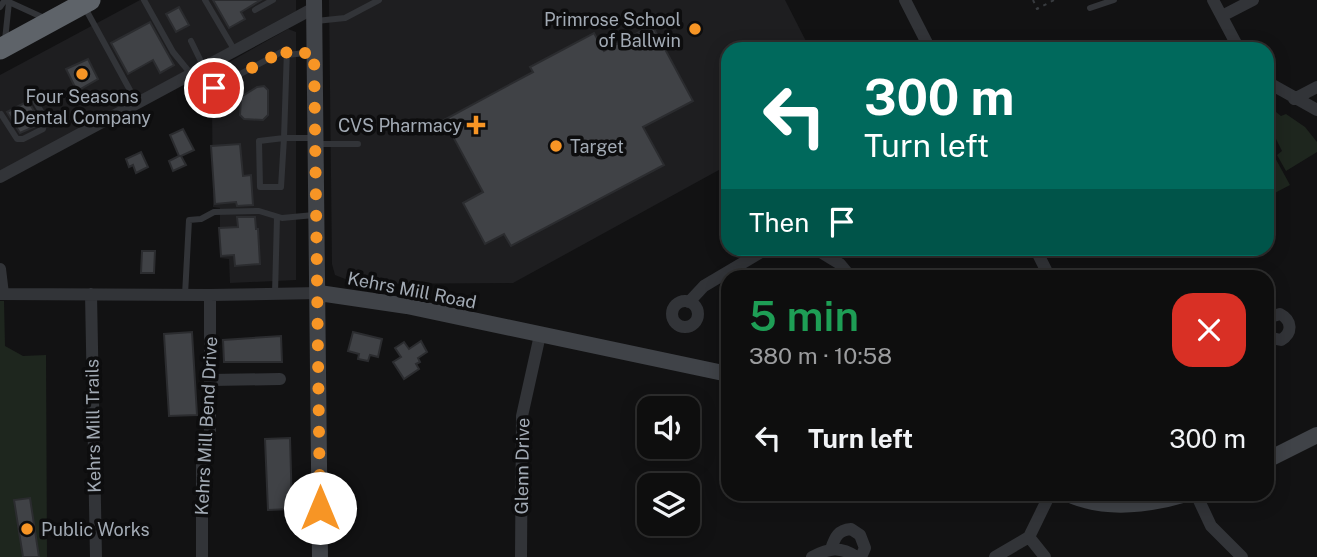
<!DOCTYPE html>
<html lang="en">
<head>
<meta charset="utf-8">
<style>
  body { margin:0; font-family:"Public Sans",sans-serif; background:#171717; color:#f1f3f6; height:100vh; display:flex; flex-direction:column; font-size:26px; white-space:nowrap }
  * { box-sizing:border-box; margin:0 }
  p { font-size:23px; color:#9b9c9e }
  .icon { flex:none; width:38px; height:38px; fill:none; stroke:currentColor; stroke-width:2; stroke-linecap:round; stroke-linejoin:round }
  .map { position:relative; flex:1; overflow:hidden }
  .side { position:absolute; left:721px; top:270px; width:553px; height:231px; display:flex; flex-direction:column; background:#0e0e0e; border-radius:21px; box-shadow:0 4px 18px #0003,0 0 0 2px #2e2e2e }
  .side>* { flex:none }
  .banner { position:absolute; left:721px; top:42px; width:553px; height:214px; border-radius:21px; box-shadow:0 4px 18px #0003,0 0 0 2px #2e2e2e; background:#00695c; color:#fff; overflow:hidden }
  .controls { position:absolute; left:637px; top:396px; display:grid; gap:14px }
  .controls a { display:grid; place-items:center; width:63px; height:63px; border-radius:14px; background:#0e0e0e; box-shadow:0 4px 18px #0003,0 0 0 2px #2e2e2e; font-size:35px }
  .pin { position:absolute; display:grid; place-items:center; width:60px; height:60px; color:#fff; margin:-30px; border:4px solid #fff; border-radius:50%; box-shadow:0 2px 7px #0007 }
  .me { position:absolute; width:77px; margin:-38px; rotate:0deg; stroke-linejoin:round; filter:drop-shadow(0 0 5px #0008) }
  .turn { display:flex; align-items:center; gap:24px; height:147px; padding:0 28px; font-size:32px }
  .turn .icon { width:91px; height:91px; stroke-width:2.5 }
  .turn b { display:block; font-size:49px; line-height:60px }
  .then { display:flex; align-items:center; height:66px; padding:0 28px; background:#0003; gap:14px; font-size:26px }
  .round { display:grid; place-items:center; flex:none; width:74px; height:74px; border-radius:21px; background:#171717 }
  .overview { display:flex; align-items:center; justify-content:space-between; height:119px; padding:0 28px }
  h1 { font-size:42px; font-weight:600; line-height:52px; color:#1e9e55 }
  ul { padding:0; list-style:none }
  li { display:flex; align-items:center; gap:21px; height:98px; padding:0 28px }
  li div { flex:1 }
  li b { display:block; font-size:26px }
  li em { font-style:normal }
  .map>svg:first-child { display:block }
  .built { fill:#1e1e20 }
  .green { fill:#1e261e }
  .building { fill:#404246; stroke:#2b2c2f; stroke-width:2 }
  .lines { fill:none; stroke-linecap:round; stroke-linejoin:round }
  .path { stroke:#383b3f; stroke-width:2; stroke-dasharray:3.5 5; stroke-linecap:butt }
  .lane { stroke:#323438; stroke-width:6 }
  .street { stroke:#323438; stroke-width:12 }
  .secondary { stroke:#404348; stroke-width:16 }
  .highway { stroke:#5e6369; stroke-width:21 }
  .route { stroke:#f79525; stroke-width:12; stroke-dasharray:0 21.6 }
  .poi-dot { fill:#f79525; stroke:#0d0d0e; stroke-width:2.5 }
  .labels { text-anchor:middle; dominant-baseline:central; stroke-width:7; stroke-linejoin:round; paint-order:stroke }
  .poi-label { font-size:18px; fill:#a2aab4; stroke:#0d0d0e; text-anchor:end }
  .street-label { font-size:18px; fill:#a2aab4; stroke:#0d0d0e }
</style>
</head>
<body>
<div class="map">
<svg width="1317" height="557" viewBox="0 0 1317 557">
  <rect width="100%" height="100%" fill="#121213"/>
  <path class="built" d="M140,0H296V11L0,172V75Z
    M329,0H785L810,49H728V165L513,283L358,284L335,275L332,264Z
    M288,29L296,32V280L230,283L229,259L220,258V208L213,207L212,104L199,79Z"/>
  <path class="green" d="M1276,112L1281,116L1286,114L1305,127L1317,142V152L1286,171L1277,155L1282,151L1271,129L1274,127L1268,116Z
    M1267,143L1290,185L1267,197Z
    M0,301H4L5,346L23,356L46,355L47,557H0Z"/>
  <path class="building" d="M213,0H261L241,12L245,19L229,28Z
    M179,7L189,25L176,32L166,14Z
    M150,22L174,65L160,73L153,60L128,74L111,43Z
    M652,25L693,101L643,127L664,165L511,246L504,234L485,244L463,203L483,192L444,120L533,72L530,67L594,33L604,51Z
    M88,59L98,79L77,91L66,69Z
    M264,86L268,90V115L263,120L244,119L240,115L241,97L257,87Z
    M28,101L39,119L38,125L20,133L7,112Z
    M183,129L194,150L181,156L186,165L173,171L169,161L179,156L170,135Z
    M240,144L243,176L251,175L253,205L237,206L236,202L215,204L211,146Z
    M141,152L148,167L136,173L133,165L129,167L126,159Z
    M237,217H255L256,229H258L260,264L235,266L234,255L221,256L219,228L238,227Z
    M142,251H155L154,273H141Z
    M192,332L197,415L169,416L164,334Z
    M353,332L382,339L378,357L370,355L368,361L358,359L359,354L348,351Z
    M281,336L282,362H224L223,340Z
    M421,341L427,352L418,358L420,362L416,364L419,369L404,379L393,362L401,357L395,348L404,342L409,349Z
    M290,438L292,509L268,510L265,439Z
    M30,498L39,557H23L14,500Z"/>
  <g class="lines">
    <path class="path" d="M1033,0L1037,9L1054,0"/>
    <path class="lane" d="M144,0L173,52L191,74
      M205,0L235,51
      M84,6L137,103
      M0,7L5,0
      M1090,8L1114,0
      M255,10L273,0
      M316,21L345,18L379,0
      M5,40L9,2L44,18
      M191,41L214,88L287,49L284,138H313
      M287,55L313,52
      M1,114L17,139H23L43,129L45,118L30,93
      M284,138L281,187H260L259,141Z
      M318,144H358
      M275,294L277,217
      M185,295L189,220L201,219L214,212L259,211L282,218L314,215"/>
    <path class="street" d="M905,0L930,49
      M1213,0L1239,49
      M1222,16L1253,0
      M1267,82L1317,110
      M1294,99L1317,87
      M0,177L314,8
      M814,248L840,264L850,276
      M1035,248L1049,276
      M0,269L3,294
      M0,294L210,295L319,293
      M91,294L96,557
      M672 314a13 13 0 1 1 26 0a13 13 0 1 1-26 0Z
      M689,302L704,286L768,248
      M1267,318L1280,314C1292,320 1293,333 1281,340L1267,337
      M211,380L280,379
      M1196,494L1211,526L1242,557
      M1029,537L1045,557
      M831,549C835,537 838,530 851,529L860,535L865,548L861,557
      M202,557V463L210,431V295
      M521,557L522,416L540,335
      M812,557C829,548 840,546 857,557
      M995,557L1029,537L1050,494"/>
    <path class="secondary" d="M314,0L320,557
      M319,293L407,306L728,374
      M1267,460L1317,435
      M1068,494C1105,511 1149,505 1186,494"/>
    <path class="highway" d="M0,49L90,0"/>
  </g>
  <g class="lines">
    <path class="route" d="M214,88L287,49L286,55L314,52L320,508"/>
  </g>
  <g class="poi-dot">
    <circle cx="695" cy="29" r="7"/>
    <circle cx="82" cy="74" r="7"/>
    <path d="M472.5 114.5h7v7h7v7h-7v7h-7v-7h-7v-7h7z"/>
    <circle cx="556" cy="146" r="7"/>
    <circle cx="27" cy="529" r="7"/>
  </g>
  <g class="labels">
    <g class="poi-label">
      <text x="681" y="19">Primrose School<tspan x="681" dy="21">of Ballwin</tspan></text>
      <text x="82" y="96" text-anchor="middle">Four Seasons<tspan x="82" dy="21">Dental Company</tspan></text>
      <text x="462" y="125">CVS Pharmacy</text>
      <text x="570" y="146" text-anchor="start">Target</text>
      <text x="41" y="529" text-anchor="start">Public Works</text>
    </g>
    <g class="street-label">
      <text transform="translate(412 290) rotate(11)">Kehrs Mill Road</text>
      <text transform="translate(93 426) rotate(-91)">Kehrs Mill Trails</text>
      <text transform="translate(206 426) rotate(-87)">Kehrs Mill Bend Drive</text>
      <text transform="translate(522 466) rotate(-89)">Glenn Drive</text>
    </g>
  </g>
</svg>
<div class="controls">
<a><svg class="icon" aria-label="sound" viewBox="0 0 24 24"><path d="M4 9h4l5-4v14l-5-4H4zM17 9q2 3 0 6"/></svg></a>
<a><svg class="icon" aria-label="layers" viewBox="0 0 24 24"><path d="M12 4l9 5-9 5-9-5zM3 14l9 5 9-5"/></svg></a>
</div>
<div class="pin" style="left:214px;top:88px;background:#d93025"><svg class="icon" aria-label="arrive" viewBox="0 0 24 24"><path d="M6 21V4h12l-3 4 3 4H6"/></svg></div>
<svg class="me" style="left:320px;top:508px" viewBox="-20 -20 40 40"><circle r="19" fill="#fff"/><path d="M0-13L10 11 0 6-10 11z" fill="#f79525"/></svg>
<div class="banner">
<div class="turn"><svg class="icon" aria-label="left" viewBox="0 0 24 24"><path d="M17 20v-9H6M10 6l-5 5 5 5"/></svg><div><b>300 m</b>Turn left</div></div>
<div class="then">Then<svg class="icon" aria-label="arrive" viewBox="0 0 24 24"><path d="M6 21V4h12l-3 4 3 4H6"/></svg></div>
</div>
<section class="side">
<div class="overview"><div><h1>5 min</h1><p>380 m · 10:58</p></div><a class="round" style="background:#d93025;color:#fff"><svg class="icon" aria-label="close" viewBox="0 0 24 24"><path d="M6 6l12 12M18 6L6 18"/></svg></a></div>
<ul>
<li><svg class="icon" aria-label="left" viewBox="0 0 24 24"><path d="M17 20v-9H6M10 6l-5 5 5 5"/></svg><div><b>Turn left</b></div><em>300 m</em></li>
</ul>
</section>
</div>
</body>
</html>
